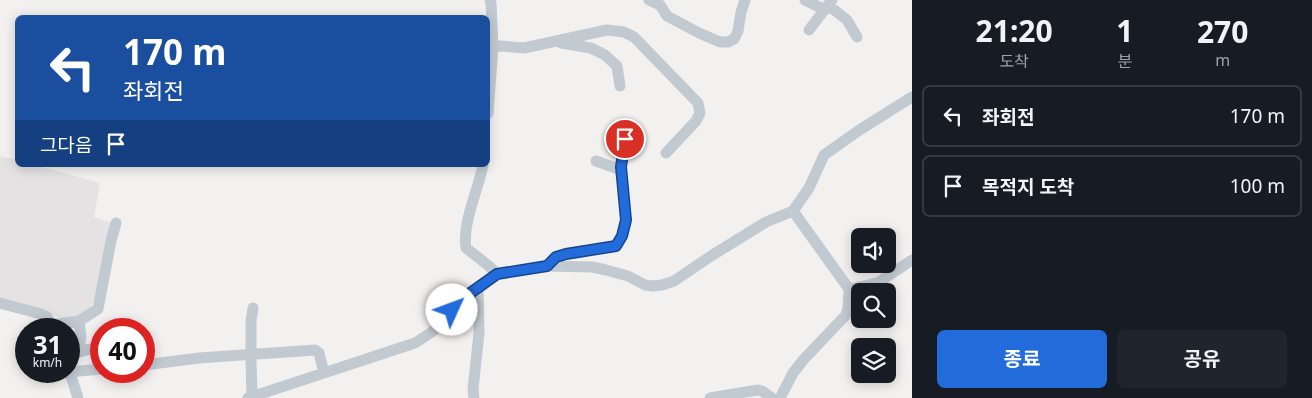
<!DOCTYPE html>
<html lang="ko">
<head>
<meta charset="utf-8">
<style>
  body { margin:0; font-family:"Noto Sans","Noto Sans KR",sans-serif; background:#20242c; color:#f1f3f6; height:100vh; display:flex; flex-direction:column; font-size:19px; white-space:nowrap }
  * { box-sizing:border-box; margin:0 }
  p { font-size:16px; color:#9ea1a6 }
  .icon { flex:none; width:28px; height:28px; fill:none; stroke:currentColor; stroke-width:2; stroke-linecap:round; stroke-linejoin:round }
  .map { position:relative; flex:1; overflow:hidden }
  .side { display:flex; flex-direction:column; background:#171b24; width:400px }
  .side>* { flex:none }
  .banner { position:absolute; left:15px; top:15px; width:475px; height:152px; border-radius:8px; box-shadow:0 2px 12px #0003; background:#1a4fa0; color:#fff; overflow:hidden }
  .controls { position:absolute; left:851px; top:228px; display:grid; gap:10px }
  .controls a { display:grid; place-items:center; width:45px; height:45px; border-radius:8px; background:#171b24; box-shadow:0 2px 12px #0003; font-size:25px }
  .speed { position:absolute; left:15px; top:318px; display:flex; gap:10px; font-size:25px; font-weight:700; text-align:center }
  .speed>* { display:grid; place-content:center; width:65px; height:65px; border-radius:50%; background:#171b24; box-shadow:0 2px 12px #0003; line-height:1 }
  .speed small { font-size:12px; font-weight:400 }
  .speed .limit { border:8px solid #d22; background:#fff; color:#111 }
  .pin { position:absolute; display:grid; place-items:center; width:42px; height:42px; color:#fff; margin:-21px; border:2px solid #fff; border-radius:50%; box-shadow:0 1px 5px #0007 }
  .me { position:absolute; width:55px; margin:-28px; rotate:47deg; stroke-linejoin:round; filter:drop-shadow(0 0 4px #0008) }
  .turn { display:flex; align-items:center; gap:18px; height:105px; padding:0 25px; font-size:22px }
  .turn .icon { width:65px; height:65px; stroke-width:2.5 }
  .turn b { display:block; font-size:35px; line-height:42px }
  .then { display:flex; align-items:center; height:48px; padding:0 25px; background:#0003; gap:10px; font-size:19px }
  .eta { display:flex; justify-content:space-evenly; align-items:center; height:85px; text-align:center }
  .eta b { font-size:30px; font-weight:700; line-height:35px }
  .action { display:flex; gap:10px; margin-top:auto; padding:10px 25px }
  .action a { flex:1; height:58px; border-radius:8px; background:#226bdb; color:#fff; font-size:20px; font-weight:700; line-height:58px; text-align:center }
  .action a+a { background:#20242c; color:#f1f3f6 }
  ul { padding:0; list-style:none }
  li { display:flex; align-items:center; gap:15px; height:62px; margin:0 10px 8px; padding:0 15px; border:2px solid #363941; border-radius:8px }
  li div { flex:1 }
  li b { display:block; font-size:19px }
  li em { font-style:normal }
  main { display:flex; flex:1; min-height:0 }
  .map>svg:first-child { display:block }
  .education { fill:#e4e2e2 }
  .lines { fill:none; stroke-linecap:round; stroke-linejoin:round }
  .minor { stroke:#c2cad1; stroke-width:11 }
  .route-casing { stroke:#16468e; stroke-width:12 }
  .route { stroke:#226bdb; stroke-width:9 }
</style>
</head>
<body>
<main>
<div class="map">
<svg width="912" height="398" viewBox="0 0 912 398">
  <rect width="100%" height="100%" fill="#f3f1f0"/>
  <path class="education" d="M0,156L17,160L18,165H34L100,183L94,217L112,223L94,302L87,311L69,320L0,299Z"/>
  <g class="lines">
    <path class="minor" d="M490,0L491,3L493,47
      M649,0L660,5L667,16L699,33L720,42H728L734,39L738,31L741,12L745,0
      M805,0L825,10
      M828,5L847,20L857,37
      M809,30L832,0
      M561,43L591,48L605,55L617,66L620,86
      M488,113L493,47L500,46L524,48L607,30L624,32L634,37L698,103L700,113L696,121L666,153
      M596,161L621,170
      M483,165C478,191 462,223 466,248L489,266L497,274
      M547,266L556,257L566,254L616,246L622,236L626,220L621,167L625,139
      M849,289L865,286L879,282L912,260
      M0,303L41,314L47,317L53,329
      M51,325L79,321
      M144,337H146
      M79,351L81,337L79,321L98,309L111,241L116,223
      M69,355L101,346
      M144,365L199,358L315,350L319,353L324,373
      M69,370L78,398
      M69,372L101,369
      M252,397L251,360V321L253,308
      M248,398L415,343L432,332L462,299L497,274L547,266L592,267L606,270L628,276L645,285L653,286L662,285L674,281L711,256L766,222L793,211L809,188L824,155L858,131L912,97
      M474,398L473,389L479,333L478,287
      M710,398L758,390L762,391L772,398
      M780,398L793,373L804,359L846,315L848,309L849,289L793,211"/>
  </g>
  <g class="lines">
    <g class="route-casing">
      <path id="route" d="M452,310L462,299L497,274L547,266L556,257L566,254L616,246L622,236L626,220L621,167L625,139"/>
    </g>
    <use href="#route" class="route"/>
  </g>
</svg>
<div class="controls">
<a><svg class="icon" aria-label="sound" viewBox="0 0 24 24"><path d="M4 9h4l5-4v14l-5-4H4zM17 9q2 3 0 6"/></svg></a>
<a><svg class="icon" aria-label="search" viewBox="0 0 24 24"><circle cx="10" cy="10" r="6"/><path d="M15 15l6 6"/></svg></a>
<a><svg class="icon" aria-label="layers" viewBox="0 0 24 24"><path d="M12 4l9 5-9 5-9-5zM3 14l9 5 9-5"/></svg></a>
</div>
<div class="speed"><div>31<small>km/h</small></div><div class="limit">40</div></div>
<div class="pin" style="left:625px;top:139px;background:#d93025"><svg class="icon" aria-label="arrive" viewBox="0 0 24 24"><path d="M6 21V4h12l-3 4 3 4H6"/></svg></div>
<svg class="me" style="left:452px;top:310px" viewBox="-20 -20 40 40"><circle r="19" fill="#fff"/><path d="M0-13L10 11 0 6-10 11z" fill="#226bdb"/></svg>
<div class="banner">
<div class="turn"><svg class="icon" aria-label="left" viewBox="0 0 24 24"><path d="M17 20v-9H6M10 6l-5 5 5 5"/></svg><div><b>170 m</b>좌회전</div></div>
<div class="then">그다음<svg class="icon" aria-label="arrive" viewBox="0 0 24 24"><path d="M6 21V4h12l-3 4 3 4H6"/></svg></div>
</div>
</div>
<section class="side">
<div class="eta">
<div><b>21:20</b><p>도착</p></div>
<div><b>1</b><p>분</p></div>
<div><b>270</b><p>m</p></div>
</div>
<ul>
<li><svg class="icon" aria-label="left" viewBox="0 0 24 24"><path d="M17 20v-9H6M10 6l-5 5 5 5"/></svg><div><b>좌회전</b></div><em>170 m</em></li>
<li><svg class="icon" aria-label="arrive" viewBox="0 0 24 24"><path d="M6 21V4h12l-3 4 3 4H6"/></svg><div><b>목적지 도착</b></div><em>100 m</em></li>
</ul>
<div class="action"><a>종료</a><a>공유</a></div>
</section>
</main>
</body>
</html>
